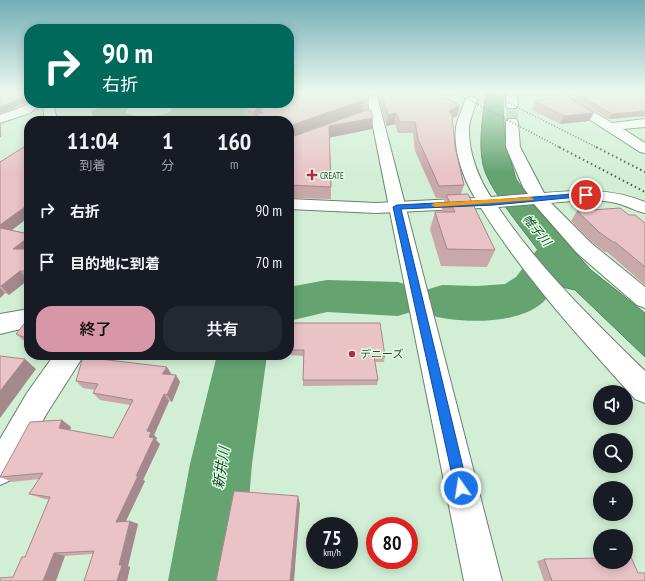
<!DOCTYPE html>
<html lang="ja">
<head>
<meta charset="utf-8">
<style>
  body { margin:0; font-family:"PT Sans Narrow","Noto Sans JP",sans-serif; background:#242831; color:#f1f3f6; height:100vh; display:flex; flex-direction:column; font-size:15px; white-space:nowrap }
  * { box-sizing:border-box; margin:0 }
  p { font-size:13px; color:#9ea1a6 }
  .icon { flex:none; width:22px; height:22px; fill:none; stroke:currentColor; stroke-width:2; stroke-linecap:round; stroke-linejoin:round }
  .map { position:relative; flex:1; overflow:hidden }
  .drawer { position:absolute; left:24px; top:116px; width:270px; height:244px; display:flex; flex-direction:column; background:#171b24; border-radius:16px; box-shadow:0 2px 10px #0003 }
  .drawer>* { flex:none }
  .hud { position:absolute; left:24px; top:24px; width:270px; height:84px; border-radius:16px; box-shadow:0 2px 10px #0003; background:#00695c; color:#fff; overflow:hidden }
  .controls { position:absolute; left:593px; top:385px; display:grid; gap:8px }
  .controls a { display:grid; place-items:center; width:40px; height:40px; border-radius:50%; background:#171b24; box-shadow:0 2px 10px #0003; font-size:20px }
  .speed { position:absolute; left:306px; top:517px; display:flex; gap:8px; font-size:20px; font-weight:700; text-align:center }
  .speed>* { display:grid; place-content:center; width:52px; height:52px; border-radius:50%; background:#171b24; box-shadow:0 2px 10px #0003; line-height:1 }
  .speed small { font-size:10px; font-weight:400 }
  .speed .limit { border:6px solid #d22; background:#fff; color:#111 }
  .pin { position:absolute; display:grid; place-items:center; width:34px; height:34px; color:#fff; margin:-17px; border:2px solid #fff; border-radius:50%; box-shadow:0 1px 4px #0007 }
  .me { position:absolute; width:44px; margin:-22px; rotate:347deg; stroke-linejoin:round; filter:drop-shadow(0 0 3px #0008) }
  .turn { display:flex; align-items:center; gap:14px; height:84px; padding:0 12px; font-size:18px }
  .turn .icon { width:52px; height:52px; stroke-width:2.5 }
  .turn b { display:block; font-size:28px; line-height:34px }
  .eta { display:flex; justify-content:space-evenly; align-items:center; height:68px; text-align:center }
  .eta b { font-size:24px; font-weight:600; line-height:28px }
  .button { display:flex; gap:8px; margin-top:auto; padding:8px 12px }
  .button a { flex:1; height:46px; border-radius:16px; background:#d797a9; color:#111; font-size:16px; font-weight:600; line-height:46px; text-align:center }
  .button a+a { background:#242831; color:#f1f3f6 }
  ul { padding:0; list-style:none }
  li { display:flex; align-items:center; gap:12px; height:52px; padding:0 12px }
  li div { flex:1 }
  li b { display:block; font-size:15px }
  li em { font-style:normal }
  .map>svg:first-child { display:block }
  .forest { fill:#80bf8c }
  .water { fill:#65a371; stroke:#56855f }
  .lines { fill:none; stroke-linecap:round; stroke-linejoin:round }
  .river { fill:#65a371; fill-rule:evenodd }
  .minor-tunnel { stroke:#b2ccb6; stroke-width:12; stroke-dasharray:12 6; stroke-linecap:butt }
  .minor-casing { stroke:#67826b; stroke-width:2 }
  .tertiary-casing { stroke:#67826b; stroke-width:2 }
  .trunk-casing { stroke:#67826b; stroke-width:2 }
  .minor { fill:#fff; fill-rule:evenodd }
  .tertiary { fill:#fff; fill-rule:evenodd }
  .trunk { fill:#fff; fill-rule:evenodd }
  .rail-far1 { stroke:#49574b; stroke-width:1.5; stroke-dasharray:1 2; stroke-linecap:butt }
  .rail { stroke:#49574b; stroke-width:2; stroke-dasharray:1.5 3; stroke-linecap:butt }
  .wall { fill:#c9a8aa; fill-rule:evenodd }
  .shaded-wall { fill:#a4888b }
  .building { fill:#eac3c6; stroke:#a4888b }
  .route { fill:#1a73e8; stroke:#114b97 }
  .slow { fill:#f59e0b }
  .poi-dot { fill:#b8274b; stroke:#dffde3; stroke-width:1.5 }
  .labels { text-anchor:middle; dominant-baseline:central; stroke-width:3; stroke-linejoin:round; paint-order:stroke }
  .far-poi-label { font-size:9px; fill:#344036; stroke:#dffde3; text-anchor:start }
  .poi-label { font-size:11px; fill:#344036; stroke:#dffde3; text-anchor:start }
  .water-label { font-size:12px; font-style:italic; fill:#134120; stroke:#dffde3 }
  .near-water-label { font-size:14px; font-style:italic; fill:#134120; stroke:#dffde3 }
</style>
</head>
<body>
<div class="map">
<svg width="645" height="581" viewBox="0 0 645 581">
  <rect width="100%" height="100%" fill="#d2efd6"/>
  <path class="forest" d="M172,103H251L252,105L244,121H77L93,116L91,111L108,105L131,104L125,113C139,118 158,118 171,111Z"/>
  <path class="water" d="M486,92H505L503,104L505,141L516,179L536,208L591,270L645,313V357L575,290L558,286L535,260L543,257C527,234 489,191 483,165C478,141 483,116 486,92Z"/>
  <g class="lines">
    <path class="river" d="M556,239L570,243L575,252C566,267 558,285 546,299C523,326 457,324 426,314L420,302L426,290L442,285L477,286L505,284L516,277L542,243Z
      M327,280L398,282L414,287L420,299L414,311L398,316L327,312L289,321V287Z
      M217,355H267L252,464L242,581H168L190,464Z"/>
    <path class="minor-tunnel" d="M471,100L473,92
      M512,106V122"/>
    <g class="minor-casing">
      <path id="minor" d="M507,92H517L518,106L516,108H508L506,106Z
        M549,92H561L612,123L645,119V127L623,129L645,143V153L640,152L550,94Z
        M471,97L475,98L477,100C475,109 470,117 469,127C468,151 478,178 491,197L528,194L523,187L506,147V122L508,119H516L518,122L520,147L544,193C580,190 610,188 645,202V213C635,211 626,205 616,203C594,198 572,201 551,203L591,243L645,287V308L637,305L577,253L534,204L498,207C539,268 593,320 645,371V403L635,399C580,338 525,278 481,208L376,213L289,209V199L376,203L475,198C463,178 453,150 456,127C458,117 463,109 465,100L467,98Z
        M33,103H53L57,121H45L43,107L35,105Z
        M29,309V327L0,334V314Z
        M54,355H84L47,413L11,480L0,485V439L27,393Z"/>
    </g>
    <g class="tertiary-casing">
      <path id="tertiary" d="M29,103H43L30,113L0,123V115L22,107Z"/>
    </g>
    <g class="trunk-casing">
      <path id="trunk" d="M366,92H376L502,581H464Z"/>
    </g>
    <use href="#minor" class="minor"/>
    <use href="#tertiary" class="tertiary"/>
    <use href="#trunk" class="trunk"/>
    <path class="rail-far1" d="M454,92L561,148
      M487,92L598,148"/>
    <path class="rail" d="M559,147L645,192
      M596,147L645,172"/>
  </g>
  <path class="wall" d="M289,92L369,100L368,110L372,129L329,137L331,187V199L289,198V121H258V120L257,121H250L246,119L244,108ZM363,111H367L293,136Z
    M377,92H433L460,105L457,116L452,118L455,147L464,185L461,194L495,250L487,267L441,266L430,229L435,212H442L441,211L445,198H436L415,151L413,133H398L395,124L386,126Z
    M645,92V116L609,119L574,98L576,93Z
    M535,102L589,121L560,124L532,110Z
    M29,140V217L12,230L29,234V280H28L9,295L5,293L0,298V162L24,147Z
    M577,211L629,215L645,223V285L607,252H605L592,242L571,221Z
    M29,319V345L16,334Z
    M289,340L385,356L384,362H375L378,380L377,385L303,386V356L289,355Z
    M172,375L180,382L172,402L169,401L154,435L157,438L156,440L160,444L143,480L145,481L126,521H130L138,524L128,566L130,567L127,581H84L93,554L65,556L13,577L25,557L49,500L41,498L29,494L39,479L12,482L0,477L62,420L71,427L70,430L113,438L130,405L100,400L93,393L95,390L83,388L76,381Z
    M544,559L645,581H544L537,561Z"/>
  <path class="shaded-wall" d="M25,92H27L28,102L0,114V107Z
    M364,100L363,111L289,138V126Z
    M261,103H263L261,112V115L257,114L258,120L254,121L253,113Z
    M460,105L457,116L446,122L449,111Z
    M645,111V116L609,119L612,114Z
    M396,113L395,124L386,126L388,115Z
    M594,113L589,121L560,124L564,116Z
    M373,118L372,129L328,138L329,126Z
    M0,123L1,124V137H0Z
    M29,204V217L4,236L0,231V225Z
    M29,237V252L13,249Z
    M20,271L28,280L9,295L1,286Z
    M0,288L5,293L0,298Z
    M25,359L36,369L0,418V391Z
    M167,367L172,375L162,374Z
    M176,375L180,382L172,402L167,395Z
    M164,394L169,401L154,435L157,438L156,440L160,444L143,480L145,481L124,525L116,522L136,476L149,437L147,431Z
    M62,420L71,427L68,435L59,428Z
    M298,496L300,504L294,581H290Z
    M130,521L138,524L128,566L130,567L127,581H117L119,565Z
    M54,553L65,556L56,581H43Z"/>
  <path class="building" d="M0,92H25V97L0,107Z
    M289,92H367L369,100H364L289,126V121H259L260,117L257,114L263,113L261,112L262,103H289Z
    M381,92H433L460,105L449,111L452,115L455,147L464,185L439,186L418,139L415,122H400L396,113L388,115Z
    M581,92H645V111L612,114L576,93Z
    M563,94L594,113L564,116L535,102Z
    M247,103H261L253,113L244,108Z
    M367,110H371L373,118L329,126L331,187L289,185V138Z
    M29,140V204L0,225V162L24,147L25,143Z
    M468,194L495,250L447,249L435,212H455L446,195Z
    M620,208L629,215H635L645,223V267L615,242H613L599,232L577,211Z
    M0,228L29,234V237L13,249H29V271H20L1,286H0Z
    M28,319H29V339L16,334Z
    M290,323H380L385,356H374L378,380H303L304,350H289V340Z
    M0,356L25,359L0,391Z
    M83,357L167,367L162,374L176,375L167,395L164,394L147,431L151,432L149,437L154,438L136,476H138L116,522L130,521L119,565H122L117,581H84L94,551L54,553L43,581H0V578L13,577L22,557H25L50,497L29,494L43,473L0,477L30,422L62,420L59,428L113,438L133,400L93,393L98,384L76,381Z
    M234,491L298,496L290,581H216Z
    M626,557H631L638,573H645V581H552L544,559L600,558V562H626Z"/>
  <linearGradient id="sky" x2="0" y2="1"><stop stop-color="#73adb8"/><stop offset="0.53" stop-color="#ebf8ed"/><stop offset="1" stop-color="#ebf8ed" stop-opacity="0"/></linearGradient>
  <rect width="645" height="173" fill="url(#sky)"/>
  <path class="route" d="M586,193L588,194V196L494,205L401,209L468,488L466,493L461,495L456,493L393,207L397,205L494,200Z"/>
  <path class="slow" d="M530,197L534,199L533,200L435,207L431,205L435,203Z"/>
  <g class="poi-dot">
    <path d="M310 169h4v4h4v4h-4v4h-4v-4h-4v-4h4z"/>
    <circle cx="352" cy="354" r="4"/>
  </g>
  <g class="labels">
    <g class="far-poi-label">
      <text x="320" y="175">CREATE</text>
    </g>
    <g class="poi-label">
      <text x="360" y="354">デニーズ</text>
    </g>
    <g class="water-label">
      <text transform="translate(537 230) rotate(50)">帷子川</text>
    </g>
    <g class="near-water-label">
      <text transform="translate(221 468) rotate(-81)">新井川</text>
    </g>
  </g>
</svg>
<div class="controls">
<a><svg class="icon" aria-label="sound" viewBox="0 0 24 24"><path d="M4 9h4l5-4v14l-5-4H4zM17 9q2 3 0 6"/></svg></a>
<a><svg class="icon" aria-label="search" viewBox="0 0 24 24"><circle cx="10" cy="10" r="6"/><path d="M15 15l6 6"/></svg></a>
<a>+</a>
<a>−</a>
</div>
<div class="speed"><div>75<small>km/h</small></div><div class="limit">80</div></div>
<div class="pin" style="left:586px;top:195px;background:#d93025"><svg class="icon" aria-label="arrive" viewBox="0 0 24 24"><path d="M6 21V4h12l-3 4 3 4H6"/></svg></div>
<svg class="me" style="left:461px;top:488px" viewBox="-20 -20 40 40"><circle r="17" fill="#1a73e8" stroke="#fff" stroke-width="3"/><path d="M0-11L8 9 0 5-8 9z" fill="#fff"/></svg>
<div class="hud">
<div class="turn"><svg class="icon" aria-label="right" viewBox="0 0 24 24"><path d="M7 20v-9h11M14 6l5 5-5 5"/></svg><div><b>90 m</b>右折</div></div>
</div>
<section class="drawer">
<div class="eta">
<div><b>11:04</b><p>到着</p></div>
<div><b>1</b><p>分</p></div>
<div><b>160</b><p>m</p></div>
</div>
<ul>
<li><svg class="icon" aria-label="right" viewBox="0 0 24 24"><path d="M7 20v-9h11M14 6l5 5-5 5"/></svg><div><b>右折</b></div><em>90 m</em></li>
<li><svg class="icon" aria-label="arrive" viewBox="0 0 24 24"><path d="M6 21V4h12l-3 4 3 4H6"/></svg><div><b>目的地に到着</b></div><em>70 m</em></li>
</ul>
<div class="button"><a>終了</a><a>共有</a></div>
</section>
</div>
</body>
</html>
